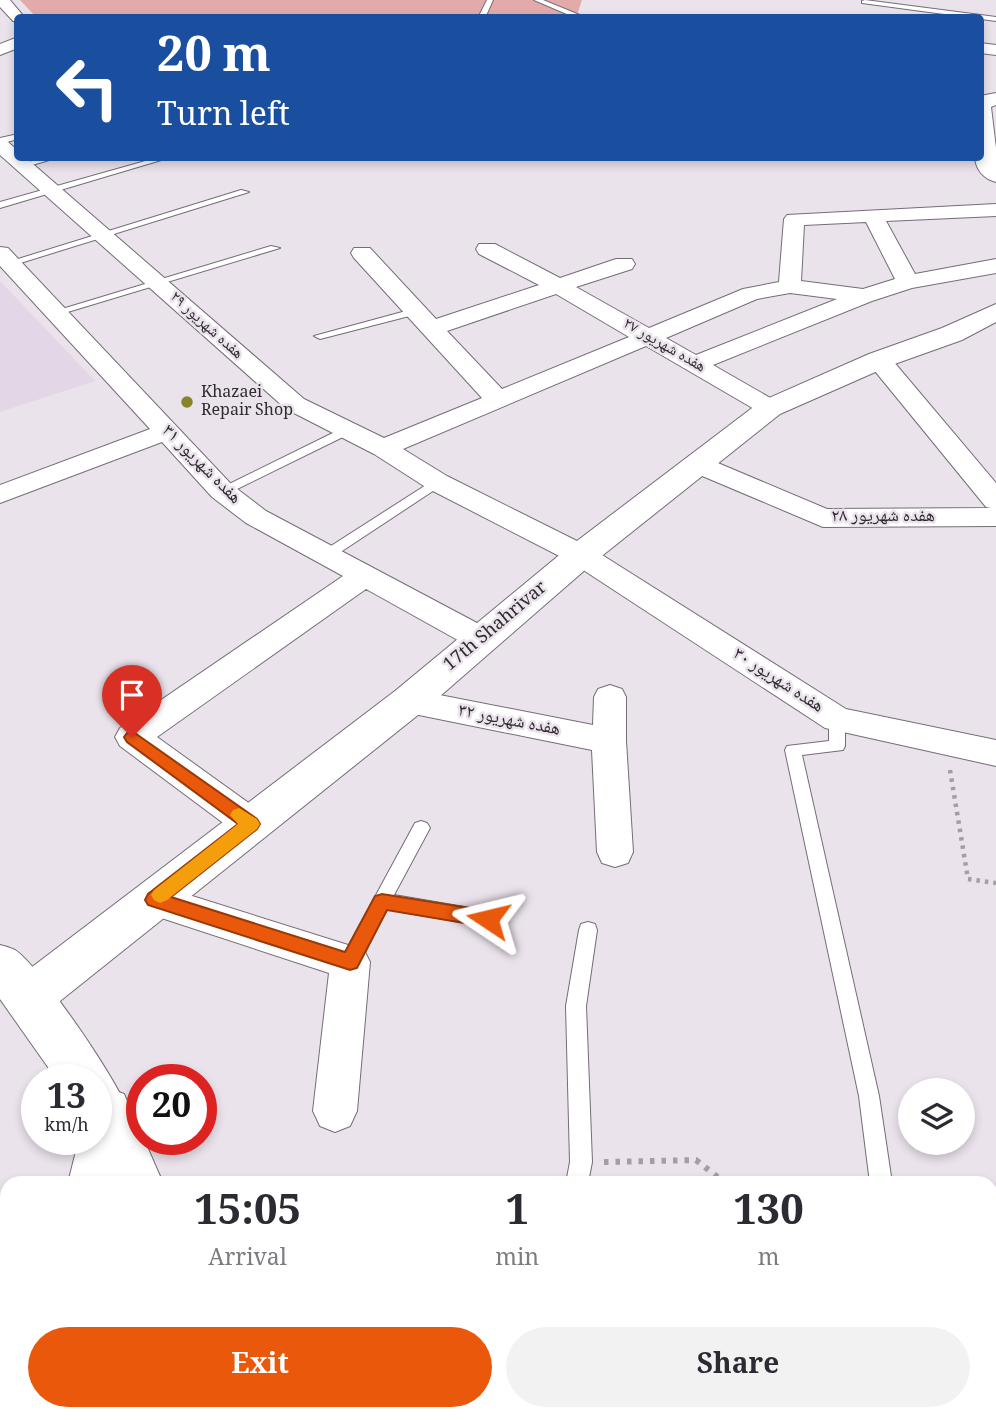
<!DOCTYPE html>
<html lang="en">
<head>
<meta charset="utf-8">
<style>
  body { margin:0; font-family:Georgia,"Noto Naskh Arabic",serif; background:#f2f2f3; color:#2b2b33; height:100vh; display:flex; flex-direction:column; font-size:26px; white-space:nowrap }
  * { box-sizing:border-box; margin:0 }
  p { font-size:23px; color:#7c7c81 }
  .icon { flex:none; width:38px; height:38px; fill:none; stroke:currentColor; stroke-width:2; stroke-linecap:round; stroke-linejoin:round }
  .map { position:relative; flex:1; overflow:hidden }
  .sheet { position:absolute; left:0px; top:1176px; width:998px; height:245px; display:flex; flex-direction:column; background:#fff; border-radius:21px 21px 0 0; box-shadow:0 4px 10px #0003 }
  .sheet>* { flex:none }
  .top-card { position:absolute; left:14px; top:14px; width:970px; height:147px; border-radius:7px; box-shadow:0 4px 10px #0003; background:#1a4fa0; color:#fff; overflow:hidden }
  .fabs { position:absolute; left:898px; top:1078px; display:grid; gap:14px }
  .fabs a { display:grid; place-items:center; width:77px; height:77px; border-radius:50%; background:#fff; box-shadow:0 4px 10px #0003; font-size:35px }
  .speed { position:absolute; left:21px; top:1064px; display:flex; gap:14px; font-size:35px; font-weight:700; text-align:center }
  .speed>* { display:grid; place-content:center; width:91px; height:91px; border-radius:50%; background:#fff; box-shadow:0 4px 10px #0003; line-height:1 }
  .speed small { font-size:18px; font-weight:400 }
  .speed .limit { border:10px solid #d22; background:#fff; color:#111 }
  .pin { position:absolute; display:grid; place-items:center; width:60px; height:60px; color:#fff; margin:-72px -30px; border-radius:50% 50% 50% 0; rotate:-45deg; box-shadow:0 0 7px #0007 }
  .pin .icon { rotate:45deg }
  .me { position:absolute; width:77px; margin:-38px; rotate:280deg; stroke-linejoin:round; filter:drop-shadow(0 0 5px #0008) }
  .turn { display:flex; align-items:center; gap:24px; height:147px; padding:0 28px; font-size:32px }
  .turn .icon { width:91px; height:91px; stroke-width:2.5 }
  .turn b { display:block; font-size:49px; line-height:60px }
  .eta { display:flex; justify-content:space-evenly; align-items:center; height:119px; text-align:center }
  .eta b { font-size:42px; font-weight:700; line-height:49px }
  .action { display:flex; gap:14px; margin-top:auto; padding:14px 28px }
  .action a { flex:1; height:80px; border-radius:42px; background:#ea580c; color:#fff; font-size:28px; font-weight:700; line-height:80px; text-align:center }
  .action a+a { background:#f2f2f3; color:#2b2b33 }
  .map>svg:first-child { display:block }
  .built { fill:#e3d6e6 }
  .green { fill:#e2abaa }
  .lines { fill:none; stroke-linecap:round; stroke-linejoin:round }
  .service-casing { stroke:#746d76; stroke-width:2 }
  .minor-casing { stroke:#746d76; stroke-width:2 }
  .tertiary-casing { stroke:#746d76; stroke-width:2 }
  .secondary-casing { stroke:#746d76; stroke-width:2 }
  .path-far1 { stroke:#a39da4; stroke-width:4.5; stroke-dasharray:3.5 5; stroke-linecap:butt }
  .path { stroke:#a39da4; stroke-width:6; stroke-dasharray:4.5 7; stroke-linecap:butt }
  .service { fill:#fff; fill-rule:evenodd }
  .minor { fill:#fff; fill-rule:evenodd }
  .tertiary { fill:#fff; fill-rule:evenodd }
  .secondary { fill:#fff; fill-rule:evenodd }
  .route { fill:#ea580c; stroke:#983908; stroke-width:2 }
  .slow { fill:#f59e0b }
  .poi-dot { fill:#88822a; stroke:#ebe3ec; stroke-width:2.5 }
  .labels { text-anchor:middle; dominant-baseline:central; stroke-width:5; stroke-linejoin:round; paint-order:stroke }
  .far-street-label { font-size:16px; fill:#2f2c30; stroke:#ebe3ec }
  .far-poi-label { font-size:16px; fill:#2f2c30; stroke:#ebe3ec; text-anchor:start }
  .street-label { font-size:18px; fill:#2f2c30; stroke:#ebe3ec }
</style>
</head>
<body>
<div class="map">
<svg width="996" height="1421" viewBox="0 0 996 1421">
  <rect width="100%" height="100%" fill="#ebe3ec"/>
  <path class="built" d="M0,281L95,381L0,412Z"/>
  <path class="green" d="M20,0H582L576,18H37Z"/>
  <g class="lines">
    <g class="service-casing">
      <path id="service" d="M487,0H493L485,18H478Z
        M534,0H543L587,18H576Z
        M865,0L996,17V21L862,3V1Z
        M18,134V139L0,144V138Z
        M43,158H56L22,168L17,165Z
        M156,158H168L0,208V202Z
        M241,190L249,192L14,265L5,263Z
        M271,246L280,248L61,314L52,312Z
        M417,308L421,309V313L320,339L314,336Z
        M347,426L353,430L351,433L227,494H217L215,491Z
        M437,478L443,482L442,485L330,559H320L318,556L320,553Z
        M837,713L845,719V746L843,750L802,755L879,1096L892,1183H870L859,1096L785,750L787,746L829,741V719Z
        M421,821L427,823L430,828L394,895L488,911L494,913L497,919L494,925L488,927L387,909L357,968L350,970L343,968L341,962L343,956L415,823Z
        M588,922L595,924L597,930L586,1006L592,1162L588,1183H566L570,1162L566,1006L579,930L581,924Z
        M529,1414H553L552,1421H528Z"/>
    </g>
    <g class="minor-casing">
      <path id="minor" d="M0,0H10L25,18H18V22L13,21L0,7Z
        M18,37V48L0,55V44Z
        M980,43L996,45V55L980,53Z
        M0,139L7,141L18,151V158H26L304,399L384,438L482,398L354,258L351,253L354,248H370L436,319L539,285L479,254L476,249L479,244H495L560,278L616,259H632L635,264L632,269L576,287L649,328L743,289L779,282L784,219L787,215L996,204V216L886,221L915,274L996,259V273L912,288L872,301L713,365L779,403L783,408L779,413L770,416L761,413L646,346L403,449L447,476L591,548L846,709L996,740V766L825,728L571,562L427,488L374,454L286,409L0,155ZM866,222L895,279L863,289L801,281L804,225ZM790,293L837,299L696,355L666,338L757,299ZM556,294L629,337L502,389L447,331Z
        M0,247L8,248L232,485L266,511L494,632L499,640L494,648L483,651L472,648L366,589L157,737L264,814L269,824L264,834L251,838L238,834L120,746L115,737L120,728L343,576L246,523L212,497L162,442L0,503V485L150,429L0,266Z
        M879,353L888,355L996,483V526L823,527L688,470L684,464L688,458L697,456L706,458L827,509L991,508L986,507L870,365L867,360L870,355Z
        M610,685L622,689L626,697V741L633,852L628,863L615,867L602,863L597,852L592,750L409,713L397,709L392,701L397,693L409,689L593,725L594,697L598,689Z
        M154,884L364,950L370,962L357,1111L350,1126L335,1132L320,1126L313,1111L329,973L140,911L135,900L140,889Z"/>
    </g>
    <g class="tertiary-casing">
      <path id="tertiary" d="M996,93V105L991,107L996,148V182C984,179 976,170 975,158H980V96Z
        M996,304V322L962,340L889,366L780,414L593,563L423,711L45,1013L28,1019L11,1013L4,998L11,983L395,691L569,547L760,402L869,354L942,328Z
        M106,1087L124,1094L163,1183H111L92,1139H96V1091Z
        M990,1373H996V1421H968L965,1414H990Z
        M141,1414H201L202,1421H142Z
        M587,1414H780L777,1421H584Z"/>
    </g>
    <g class="secondary-casing">
      <path id="secondary" d="M0,945C5,946 11,948 15,950C39,965 123,1088 129,1114C135,1137 128,1161 120,1183H68L79,1139H96V1080H57L0,999Z
        M7,1263V1320L0,1323V1266Z"/>
    </g>
    <path class="path-far1" d="M950,770L968,879L996,883"/>
    <path class="path" d="M604,1162L696,1160L725,1183"/>
    <use href="#service" class="service"/>
    <use href="#minor" class="minor"/>
    <use href="#tertiary" class="tertiary"/>
    <use href="#secondary" class="secondary"/>
  </g>
  <path class="route" d="M132,731L257,819L260,824L257,829L171,897L345,952L375,896L382,894L488,911L495,914L498,919L495,925L488,927L387,910L357,968L350,970L148,905L145,900L148,894L238,824L127,742L124,737L127,733Z"/>
  <path class="slow" d="M239,808L257,819L260,824L257,829L167,900L160,903L154,900L151,895L154,890L238,824L230,815L233,810Z"/>
  <circle class="poi-dot" cx="187" cy="402" r="7"/>
  <g class="labels">
    <g class="far-street-label">
      <text transform="translate(206 326) rotate(42)">هفده شهریور ۲۹</text>
      <text transform="translate(664 346) rotate(30)">هفده شهریور ۲۷</text>
    </g>
    <g class="far-poi-label">
      <text x="201" y="393">Khazaei<tspan x="201" dy="18">Repair Shop</tspan></text>
    </g>
    <g class="street-label">
      <text transform="translate(201 465) rotate(45)">هفده شهریور ۳۱</text>
      <text x="883" y="517">هفده شهریور ۲۸</text>
      <text transform="translate(496 627) rotate(-40)">17th Shahrivar</text>
      <text transform="translate(778 681) rotate(33)">هفده شهریور ۳۰</text>
      <text transform="translate(509 721) rotate(11)">هفده شهریور ۳۲</text>
    </g>
  </g>
</svg>
<div class="fabs">
<a><svg class="icon" aria-label="layers" viewBox="0 0 24 24"><path d="M12 4l9 5-9 5-9-5zM3 14l9 5 9-5"/></svg></a>
</div>
<div class="speed"><div>13<small>km/h</small></div><div class="limit">20</div></div>
<div class="pin" style="left:132px;top:737px;background:#d93025"><svg class="icon" aria-label="arrive" viewBox="0 0 24 24"><path d="M6 21V4h12l-3 4 3 4H6"/></svg></div>
<svg class="me" style="left:488px;top:919px" viewBox="-20 -20 40 40"><path d="M0-17L14 15 0 8-14 15z" fill="#ea580c" stroke="#fff" stroke-width="4"/></svg>
<div class="top-card">
<div class="turn"><svg class="icon" aria-label="left" viewBox="0 0 24 24"><path d="M17 20v-9H6M10 6l-5 5 5 5"/></svg><div><b>20 m</b>Turn left</div></div>
</div>
<section class="sheet">
<div class="eta">
<div><b>15:05</b><p>Arrival</p></div>
<div><b>1</b><p>min</p></div>
<div><b>130</b><p>m</p></div>
</div>
<div class="action"><a>Exit</a><a>Share</a></div>
</section>
</div>
</body>
</html>
